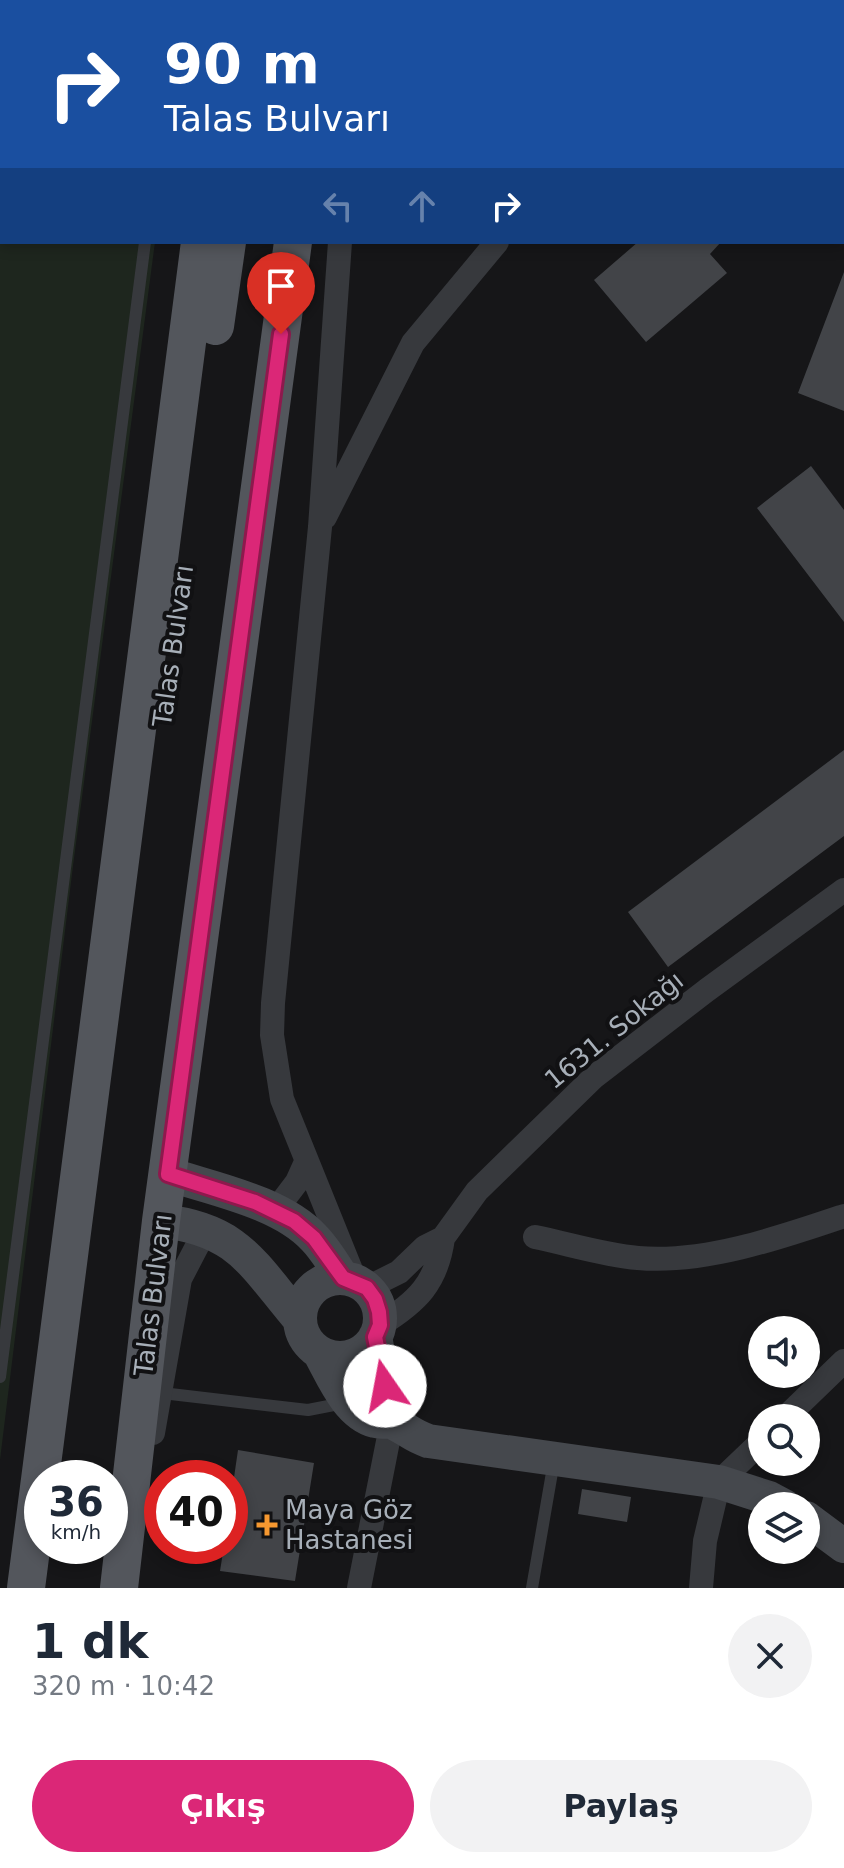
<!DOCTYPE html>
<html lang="tr">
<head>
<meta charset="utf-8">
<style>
  body { margin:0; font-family:"DejaVu Sans",sans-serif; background:#f2f2f3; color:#1f2937; height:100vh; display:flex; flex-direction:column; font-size:30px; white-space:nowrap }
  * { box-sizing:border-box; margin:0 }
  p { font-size:26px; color:#747a83 }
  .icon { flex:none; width:44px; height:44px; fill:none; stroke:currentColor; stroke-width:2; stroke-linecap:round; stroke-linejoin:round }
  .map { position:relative; height:1588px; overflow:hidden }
  .panel { display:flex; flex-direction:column; background:#fff; flex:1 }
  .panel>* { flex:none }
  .top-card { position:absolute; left:0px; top:0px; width:844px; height:244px; box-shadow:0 4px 12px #0003; background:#1a4fa0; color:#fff; overflow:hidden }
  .fabs { position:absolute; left:748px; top:1316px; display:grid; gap:16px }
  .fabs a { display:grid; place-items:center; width:72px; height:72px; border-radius:50%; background:#fff; box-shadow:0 4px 12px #0003; font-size:40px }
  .speed { position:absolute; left:24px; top:1460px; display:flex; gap:16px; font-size:40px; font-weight:700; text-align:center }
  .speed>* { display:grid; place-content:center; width:104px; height:104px; border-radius:50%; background:#fff; box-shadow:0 4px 12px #0003; line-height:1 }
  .speed small { font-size:20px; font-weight:400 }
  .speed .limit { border:12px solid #d22; background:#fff; color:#111 }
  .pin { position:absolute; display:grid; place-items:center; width:68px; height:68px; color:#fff; margin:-82px -34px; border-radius:50% 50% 50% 0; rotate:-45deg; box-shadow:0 0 8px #0007 }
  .pin .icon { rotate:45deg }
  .me { position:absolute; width:88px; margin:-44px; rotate:348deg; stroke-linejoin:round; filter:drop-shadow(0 0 6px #0008) }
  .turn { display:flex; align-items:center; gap:28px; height:168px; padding:0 32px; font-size:36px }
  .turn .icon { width:104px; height:104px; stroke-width:2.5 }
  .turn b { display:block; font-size:56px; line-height:68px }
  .lanes { display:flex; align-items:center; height:76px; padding:0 32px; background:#0003; justify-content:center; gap:40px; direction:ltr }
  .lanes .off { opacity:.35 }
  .round { display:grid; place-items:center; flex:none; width:84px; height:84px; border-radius:42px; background:#f2f2f3 }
  .overview { display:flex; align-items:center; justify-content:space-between; height:136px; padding:0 32px }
  h1 { font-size:48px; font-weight:800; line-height:60px }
  .button { display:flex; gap:16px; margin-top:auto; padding:16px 32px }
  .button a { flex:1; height:92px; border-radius:48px; background:#db2777; color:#fff; font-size:32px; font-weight:800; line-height:92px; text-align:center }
  .button a+a { background:#f2f2f3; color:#1f2937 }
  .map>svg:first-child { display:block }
  .green { fill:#1e261e }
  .building { fill:#424448 }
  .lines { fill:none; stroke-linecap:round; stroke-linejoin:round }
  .lane { stroke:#37393d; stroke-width:12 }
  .street { stroke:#37393d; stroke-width:24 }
  .secondary { stroke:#45484d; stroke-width:34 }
  .primary { stroke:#53565c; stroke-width:38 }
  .route-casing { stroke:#8e194d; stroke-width:20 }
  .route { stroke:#db2777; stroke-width:14 }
  .poi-dot { fill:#f69830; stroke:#111113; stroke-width:3 }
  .labels { text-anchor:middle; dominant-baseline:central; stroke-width:8; stroke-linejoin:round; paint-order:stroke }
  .street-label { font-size:26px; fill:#a7afb8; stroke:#111113 }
  .poi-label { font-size:26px; fill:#a7afb8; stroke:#111113; text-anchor:start }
</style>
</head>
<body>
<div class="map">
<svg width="844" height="1588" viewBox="0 0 844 1588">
  <rect width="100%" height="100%" fill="#161618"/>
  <path class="green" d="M0,0H187L2,2V242H155L73,866L0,1460Z"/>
  <path class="building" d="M638,242H721L710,254L727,273L646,342L594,280Z
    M844,272V411L798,393Z
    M811,466L844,510V622L757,508Z
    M844,750V836L668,967L628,912Z
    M238,1450L314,1463L295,1581L220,1571L224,1546H230V1505Z
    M582,1489L631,1497L627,1522L578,1514Z"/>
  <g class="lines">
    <path class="lane" d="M176,2V0
      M0,1377L145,242
      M162,1393L308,1410L344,1403
      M532,1588L554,1461"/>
    <path class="street" d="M354,0V2
      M700,2L702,0
      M340,242L320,527L273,1003L272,1035L282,1099L351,1270
      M325,517L413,343L497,242
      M275,1211L297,1182L306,1162
      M535,1237C569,1244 604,1255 638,1258C704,1264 782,1237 844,1216
      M367,1288L399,1272L425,1247L443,1238L477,1191L594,1077L707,990L844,890
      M380,1325C417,1302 437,1283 443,1238
      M785,1418L844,1361
      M153,1433L180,1279L206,1229
      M359,1588L392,1421
      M701,1588L705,1541L719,1482L762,1441"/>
    <path class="secondary" d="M168,1174C213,1189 281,1202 314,1238C325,1249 334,1265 343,1278
      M161,1221C239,1229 253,1265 300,1320
      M300 1318a40 40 0 1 1 80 0a40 40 0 1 1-80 0Z
      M375,1337L392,1421
      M319,1352C332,1375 347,1414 375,1421C382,1423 388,1420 394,1423C408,1430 413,1436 428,1441L719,1482L769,1498L784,1506
      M806,1518L844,1546"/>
    <path class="primary" d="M231,2V0
      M259,2V0
      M325,2V0
      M215,326L227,242
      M26,1588L200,242
      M119,1588L161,1221L293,242"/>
  </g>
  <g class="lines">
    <g class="route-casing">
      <path id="route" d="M281,334L168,1174L255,1202L294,1221L314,1238L343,1278L367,1288L375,1299L379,1312L380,1325L375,1337L385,1386"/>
    </g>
    <use href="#route" class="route"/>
  </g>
  <path class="poi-dot" d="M263 1513h8v8h8v8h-8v8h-8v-8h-8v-8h8z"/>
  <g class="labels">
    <g class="street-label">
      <text transform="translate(173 646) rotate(-82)">Talas Bulvarı</text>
      <text transform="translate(614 1030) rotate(-39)">1631. Sokağı</text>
      <text transform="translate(153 1295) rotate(-83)">Talas Bulvarı</text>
    </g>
    <g class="poi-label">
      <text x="285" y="1510">Maya Göz<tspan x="285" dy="30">Hastanesi</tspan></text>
    </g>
  </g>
</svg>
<div class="fabs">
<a><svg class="icon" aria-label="sound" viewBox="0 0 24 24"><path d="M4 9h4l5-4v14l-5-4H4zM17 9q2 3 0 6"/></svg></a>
<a><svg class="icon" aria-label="search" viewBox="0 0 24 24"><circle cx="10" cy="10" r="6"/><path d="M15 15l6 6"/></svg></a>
<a><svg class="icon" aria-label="layers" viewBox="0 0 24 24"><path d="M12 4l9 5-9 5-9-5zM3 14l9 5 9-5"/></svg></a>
</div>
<div class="speed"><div>36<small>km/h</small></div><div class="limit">40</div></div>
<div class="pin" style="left:281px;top:334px;background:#d93025"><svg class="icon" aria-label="arrive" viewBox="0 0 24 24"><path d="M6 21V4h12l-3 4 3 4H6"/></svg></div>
<svg class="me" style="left:385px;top:1386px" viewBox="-20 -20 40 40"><circle r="19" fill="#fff"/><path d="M0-13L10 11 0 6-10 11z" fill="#db2777"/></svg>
<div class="top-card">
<div class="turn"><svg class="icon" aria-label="right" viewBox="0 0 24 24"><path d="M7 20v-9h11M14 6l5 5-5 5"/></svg><div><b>90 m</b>Talas Bulvarı</div></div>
<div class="lanes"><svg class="icon off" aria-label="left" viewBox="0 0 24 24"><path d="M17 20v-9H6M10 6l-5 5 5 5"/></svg><svg class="icon off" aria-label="ahead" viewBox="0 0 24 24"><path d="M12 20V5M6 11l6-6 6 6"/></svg><svg class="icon" aria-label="right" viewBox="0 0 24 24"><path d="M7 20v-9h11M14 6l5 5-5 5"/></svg></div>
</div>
</div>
<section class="panel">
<div class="overview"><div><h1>1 dk</h1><p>320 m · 10:42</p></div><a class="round"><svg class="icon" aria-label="close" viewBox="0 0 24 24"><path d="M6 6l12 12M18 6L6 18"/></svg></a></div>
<div class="button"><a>Çıkış</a><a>Paylaş</a></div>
</section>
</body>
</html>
